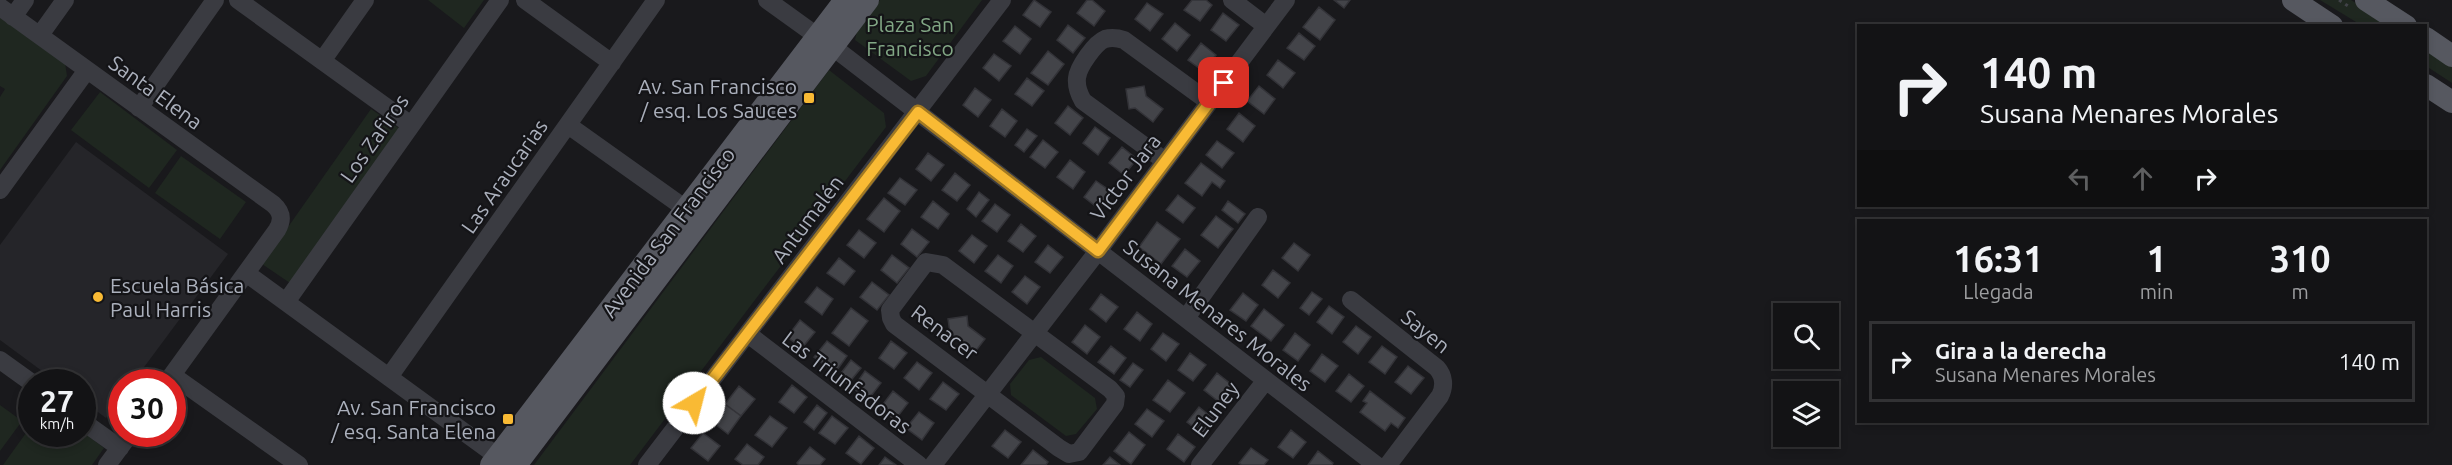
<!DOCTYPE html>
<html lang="es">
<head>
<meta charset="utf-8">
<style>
  body { margin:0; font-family:Ubuntu,sans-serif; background:#1c1c1e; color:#f1f3f6; height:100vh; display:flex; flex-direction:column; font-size:22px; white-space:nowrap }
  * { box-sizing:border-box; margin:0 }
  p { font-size:20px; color:#9d9ea0 }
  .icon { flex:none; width:33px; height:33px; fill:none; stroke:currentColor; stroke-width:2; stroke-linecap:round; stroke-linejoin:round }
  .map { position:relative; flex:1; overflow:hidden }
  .sheet { position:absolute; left:1857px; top:219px; width:570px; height:204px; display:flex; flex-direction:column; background:#131315; border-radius:0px; box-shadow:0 3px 9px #0003,0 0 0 2px #323234 }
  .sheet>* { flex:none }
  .banner { position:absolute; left:1857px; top:24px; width:570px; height:183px; border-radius:0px; box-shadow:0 3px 9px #0003,0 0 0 2px #323234; background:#131315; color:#f1f3f6; overflow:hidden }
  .controls { position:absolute; left:1773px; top:303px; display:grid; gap:12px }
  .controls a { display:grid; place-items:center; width:66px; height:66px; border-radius:0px; background:#131315; box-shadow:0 3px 9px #0003,0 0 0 2px #323234; font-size:30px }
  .speed { position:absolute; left:18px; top:369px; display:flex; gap:12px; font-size:30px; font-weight:700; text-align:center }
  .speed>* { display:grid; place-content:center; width:78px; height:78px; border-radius:50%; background:#131315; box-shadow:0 3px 9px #0003,0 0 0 2px #323234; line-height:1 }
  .speed small { font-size:15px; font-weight:400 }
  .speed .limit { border:9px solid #d22; background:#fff; color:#111 }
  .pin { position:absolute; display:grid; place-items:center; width:51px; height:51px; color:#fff; margin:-26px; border-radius:12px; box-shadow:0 3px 9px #0006 }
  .me { position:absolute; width:66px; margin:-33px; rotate:37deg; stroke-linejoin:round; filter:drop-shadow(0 0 4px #0008) }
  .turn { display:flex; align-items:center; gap:21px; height:126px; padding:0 24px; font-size:27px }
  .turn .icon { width:78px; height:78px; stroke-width:2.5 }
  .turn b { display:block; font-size:42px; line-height:51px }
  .lanes { display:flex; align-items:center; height:57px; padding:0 24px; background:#0003; justify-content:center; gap:30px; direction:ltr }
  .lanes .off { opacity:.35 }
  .eta { display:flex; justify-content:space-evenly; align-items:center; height:102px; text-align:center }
  .eta b { font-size:36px; font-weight:600; line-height:42px }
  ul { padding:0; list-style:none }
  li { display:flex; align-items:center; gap:18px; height:81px; margin:0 12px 9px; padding:0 12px; border:3px solid #323234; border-radius:0px }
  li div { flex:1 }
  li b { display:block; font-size:22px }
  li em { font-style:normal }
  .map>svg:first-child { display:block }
  .built { fill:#252529 }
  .green { fill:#1f2720 }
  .building { fill:#434449; stroke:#333338; stroke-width:1.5 }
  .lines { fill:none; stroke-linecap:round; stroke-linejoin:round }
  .path { stroke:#404248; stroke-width:3; stroke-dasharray:3 4.5; stroke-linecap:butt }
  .minor { stroke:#3a3b41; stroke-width:18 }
  .major { stroke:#565860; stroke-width:22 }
  .route-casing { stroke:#a27922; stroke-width:15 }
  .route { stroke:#f9ba34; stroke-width:10 }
  .poi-dot { fill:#f9ba34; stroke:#141417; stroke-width:2 }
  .labels { text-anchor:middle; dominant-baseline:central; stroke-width:4.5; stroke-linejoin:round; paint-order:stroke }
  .park-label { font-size:21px; fill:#82a785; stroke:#141417 }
  .poi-label { font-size:21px; fill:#abb0bc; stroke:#141417; text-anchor:end }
  .street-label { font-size:21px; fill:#abb0bc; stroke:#141417 }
</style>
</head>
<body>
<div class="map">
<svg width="2452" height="465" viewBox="0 0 2452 465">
  <rect width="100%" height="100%" fill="#19191c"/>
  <path class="built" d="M76,142L228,254L133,382H122L121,398L106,418L83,401L82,382H57L0,340V245Z"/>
  <path class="green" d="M428,0H484L464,28Z
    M880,0H982L926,76L911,81L855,40L857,31Z
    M2320,0H2351L2391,25H2361Z
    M0,17L65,63L67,76L0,170V97L5,89L0,86Z
    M2426,48L2452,65V83L2426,66Z
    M829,70L884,113L886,127L630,465H534Z
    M100,92L177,150L149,188L71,130Z
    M371,109L400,129L290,283L262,264Z
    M181,156L246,202L220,239L155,193Z
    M1041,357L1095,398L1097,409L1076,434L1066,436L1011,395L1010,384L1029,360Z
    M0,405L22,421L0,451Z
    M31,426L32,434L83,432L104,448L92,465H3Z"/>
  <path class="building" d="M1034,0L1051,12L1040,27L1023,15Z
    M1087,0H1092L1105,11L1094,26L1077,13Z
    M1192,0H1206L1212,5L1200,21L1184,10Z
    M1334,0H1350L1344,8Z
    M1147,3L1163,14L1150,31L1135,19Z
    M1319,7L1335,20L1320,40L1303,27Z
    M1223,13L1239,25L1226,41L1211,30Z
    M1175,23L1190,35L1177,51L1162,39Z
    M1068,25L1085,38L1073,53L1057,40Z
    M1015,26L1031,39L1020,54L1003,41Z
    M1299,33L1315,46L1304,60L1287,48Z
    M1201,43L1216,55L1203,71L1188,60Z
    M1048,51L1064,64L1048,85L1031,73Z
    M994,54L1011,66L999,81L983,68Z
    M1278,60L1295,73L1283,88L1267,75Z
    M1027,78L1044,91L1032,106L1015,94Z
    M1144,86L1146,96L1163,109L1153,122L1135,108L1129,109L1126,89Z
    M1259,86L1275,99L1264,114L1247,101Z
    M975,88L991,100L978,117L963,105Z
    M1068,106L1083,118L1070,135L1055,123Z
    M1002,109L1017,121L1005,137L990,126Z
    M1239,113L1255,126L1243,142L1227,129Z
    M1095,127L1110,138L1098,155L1083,143Z
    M1027,129L1037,136L1024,152L1015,145Z
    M1043,140L1058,152L1045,168L1030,157Z
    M1217,141L1234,153L1222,168L1206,155Z
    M1122,147L1137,159L1124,175L1109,163Z
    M928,153L944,165L931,181L916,169Z
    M1070,160L1085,172L1073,189L1057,177Z
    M1201,163L1225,181L1220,188L1212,182L1202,196L1185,183Z
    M955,173L970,185L957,201L942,190Z
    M900,178L917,190L905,205L888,193Z
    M1096,181L1112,192L1099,209L1084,197Z
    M979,192L989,200L976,217L967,209Z
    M1178,195L1195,208L1183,223L1166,210Z
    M884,198L900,211L884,232L867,219Z
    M933,201L949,214L938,229L921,217Z
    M1228,201L1245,214L1238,223L1222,210Z
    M995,204L1010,215L997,232L982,221Z
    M1216,216L1233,229L1218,248L1201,235Z
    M1157,222L1180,239L1161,264L1139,247Z
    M1021,224L1036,236L1023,252L1008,241Z
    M912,229L929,242L917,257L901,244Z
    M859,230L876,243L864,258L847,245Z
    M972,235L987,246L974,263L959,251Z
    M1294,243L1310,255L1298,271L1282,258Z
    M1048,245L1063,257L1050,273L1035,262Z
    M1185,249L1200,261L1187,277L1172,266Z
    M892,255L909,268L897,283L881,270Z
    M998,255L1013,266L1001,283L985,271Z
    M839,258L855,271L844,285L827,273Z
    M1273,270L1290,283L1278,298L1262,285Z
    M1025,276L1040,287L1027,304L1012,292Z
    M872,282L889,295L877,310L860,297Z
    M817,287L833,299L822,315L805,302Z
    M1312,292L1322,299L1309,315L1300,308Z
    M1243,293L1258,305L1246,321L1230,310Z
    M1101,294L1118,307L1106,322L1090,309Z
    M1329,306L1344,317L1332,334L1317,322Z
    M851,308L868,321L849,346L832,333Z
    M1264,309L1284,325L1271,341L1251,326Z
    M1137,312L1152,324L1140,341L1124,329Z
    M967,316L968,326L985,339L975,352L958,339L951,340L948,319Z
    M800,320L815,332L802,348L787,337Z
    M1085,325L1100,337L1087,354L1072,342Z
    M1356,326L1371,337L1358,354L1343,342Z
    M1163,333L1179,344L1166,361L1151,349Z
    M1295,333L1310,345L1298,361L1283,350Z
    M827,341L847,356L835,373L814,357Z
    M891,341L907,353L894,369L879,358Z
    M1111,346L1126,358L1114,374L1098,362Z
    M1382,346L1397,357L1385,374L1369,362Z
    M1190,353L1206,365L1193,381L1178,370Z
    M1322,354L1338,366L1325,382L1310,371Z
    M851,360L861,368L848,384L838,377Z
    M917,362L932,373L919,390L904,378Z
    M1133,363L1143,370L1130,387L1120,380Z
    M1408,366L1424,378L1411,394L1395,382Z
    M865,371L881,383L868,400L853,388Z
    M1217,373L1232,385L1219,402L1204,390Z
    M1349,374L1364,386L1351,402L1336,391Z
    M1168,380L1185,393L1170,412L1153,400Z
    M943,382L959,394L946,410L930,399Z
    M792,385L807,397L794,413L779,402Z
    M739,386L755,399L741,416L725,404Z
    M893,391L908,403L895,420L880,408Z
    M1370,391L1405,418L1398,428L1391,423L1385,431L1360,412L1367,403L1363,401Z
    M725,404L741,416L728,434L711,421Z
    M817,405L827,413L814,430L804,422Z
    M1199,407L1215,420L1204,435L1187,422Z
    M1147,409L1164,421L1152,437L1135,424Z
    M919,412L934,423L922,440L906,428Z
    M770,416L787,428L772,447L755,435Z
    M832,416L848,428L835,444L819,433Z
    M1005,430L1021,442L1008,458L992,446Z
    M1291,430L1306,442L1293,458L1278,447Z
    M1129,432L1145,445L1131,464L1114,451Z
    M703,433L720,446L708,461L691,448Z
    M1178,434L1195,447L1184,462L1167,449Z
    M859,436L874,448L861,464L846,453Z
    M747,444L764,457L758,465H743L735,459Z
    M810,447L825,459L820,465H799L797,463Z
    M1251,448L1268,460L1264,465H1242L1239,463Z
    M1033,450L1048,462L1046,465H1021Z
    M1318,451L1333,463L1332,465H1308Z
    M885,457L896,465H879Z
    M1110,457L1120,465H1103Z"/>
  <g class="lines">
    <path class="path" d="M2339,0L2348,6"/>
    <path class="minor" d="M238,0L411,125
      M525,0L612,63
      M767,0L817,36
      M1232,0L1266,26
      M0,7L273,204C282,212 283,220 277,230L167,382
      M13,17L25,0
      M40,35L65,0
      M833,47L1376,465
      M322,61L365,0
      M139,108L215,0
      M568,125L686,209
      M1165,161L1083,101C1079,94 1076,87 1077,78C1078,67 1095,43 1105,39C1112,37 1118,38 1124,40L1209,102
      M0,190L87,70
      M926,262L943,265L1110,389L1116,396L1115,404L1079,452L1069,454L1059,448L894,324L891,318L890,310Z
      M246,273L497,456
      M1351,300L1437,368C1444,376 1445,386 1440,396L1388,465
      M286,302L500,0
      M1186,318L1258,217
      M748,334L919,465
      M0,360L32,383
      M172,375L299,465
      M389,377L656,0
      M82,421L120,448
      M107,465L130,434
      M647,465L1002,0
      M933,465L1098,251L1286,0
      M1200,465L1266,380"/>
    <path class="major" d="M2293,0L2332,26
      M2366,0L2406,26
      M2426,38L2452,56
      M2426,85L2452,102
      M491,465L845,0
      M516,465L868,0"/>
  </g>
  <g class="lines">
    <g class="route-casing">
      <path id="route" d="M694,403L918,112L1098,251L1224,83"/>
    </g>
    <use href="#route" class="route"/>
  </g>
  <g class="poi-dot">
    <rect x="803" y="92" width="12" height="12" rx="3"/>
    <circle cx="98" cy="297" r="6"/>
    <rect x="502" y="413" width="12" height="12" rx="3"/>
  </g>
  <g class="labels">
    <g class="park-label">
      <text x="910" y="24">Plaza San<tspan x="910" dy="24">Francisco</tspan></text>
    </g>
    <g class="poi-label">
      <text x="797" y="86">Av. San Francisco<tspan x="797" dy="24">/ esq. Los Sauces</tspan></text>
      <text x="110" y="285" text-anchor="start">Escuela Básica<tspan x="110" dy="24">Paul Harris</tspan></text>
      <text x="496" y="407">Av. San Francisco<tspan x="496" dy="24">/ esq. Santa Elena</tspan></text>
    </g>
    <g class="street-label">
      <text transform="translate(156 92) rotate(36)">Santa Elena</text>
      <text transform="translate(374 138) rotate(-55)">Los Zafiros</text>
      <text transform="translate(504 176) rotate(-55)">Las Araucarias</text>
      <text transform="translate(1125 177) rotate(-53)">Víctor Jara</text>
      <text transform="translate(807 219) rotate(-53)">Antumalén</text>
      <text transform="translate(668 232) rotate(-53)">Avenida San Francisco</text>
      <text transform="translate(1218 315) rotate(38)">Susana Menares Morales</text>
      <text transform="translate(1426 331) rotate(39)">Sayen</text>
      <text transform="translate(945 332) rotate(37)">Renacer</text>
      <text transform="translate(847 382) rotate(37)">Las Triunfadoras</text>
      <text transform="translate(1215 409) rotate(-53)">Eluney</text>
    </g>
  </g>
</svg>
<div class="controls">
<a><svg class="icon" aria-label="search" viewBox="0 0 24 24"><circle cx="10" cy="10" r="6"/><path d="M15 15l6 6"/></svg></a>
<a><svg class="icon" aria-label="layers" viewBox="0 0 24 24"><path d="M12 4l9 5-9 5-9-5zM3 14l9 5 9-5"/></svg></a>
</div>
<div class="speed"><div>27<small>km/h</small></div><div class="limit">30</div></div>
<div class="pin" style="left:1224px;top:83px;background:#d93025"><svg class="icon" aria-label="arrive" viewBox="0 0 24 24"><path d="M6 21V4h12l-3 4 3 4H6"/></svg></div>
<svg class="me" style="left:694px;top:403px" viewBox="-20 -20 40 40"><circle r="19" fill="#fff"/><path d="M0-13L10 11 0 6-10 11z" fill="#f9ba34"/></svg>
<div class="banner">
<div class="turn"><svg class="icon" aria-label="right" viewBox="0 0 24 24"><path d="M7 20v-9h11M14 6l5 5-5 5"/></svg><div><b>140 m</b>Susana Menares Morales</div></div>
<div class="lanes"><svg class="icon off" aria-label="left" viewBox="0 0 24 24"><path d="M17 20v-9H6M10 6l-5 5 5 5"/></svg><svg class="icon off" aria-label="ahead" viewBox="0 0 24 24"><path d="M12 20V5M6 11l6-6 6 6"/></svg><svg class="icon" aria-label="right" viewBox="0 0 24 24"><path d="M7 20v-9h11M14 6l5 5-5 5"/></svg></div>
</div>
<section class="sheet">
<div class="eta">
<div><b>16:31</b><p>Llegada</p></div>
<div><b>1</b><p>min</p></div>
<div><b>310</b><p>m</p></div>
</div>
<ul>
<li><svg class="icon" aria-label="right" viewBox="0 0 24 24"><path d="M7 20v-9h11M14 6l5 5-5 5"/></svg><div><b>Gira a la derecha</b><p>Susana Menares Morales</p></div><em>140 m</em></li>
</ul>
</section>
</div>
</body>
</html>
